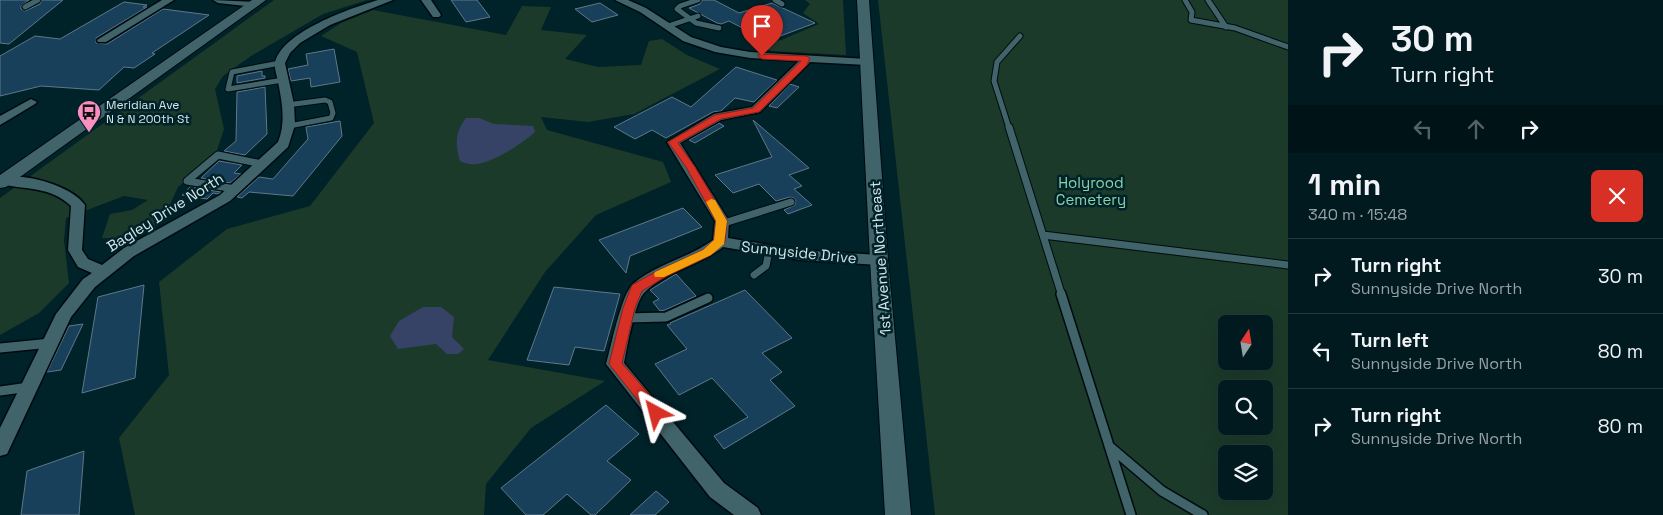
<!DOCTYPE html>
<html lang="en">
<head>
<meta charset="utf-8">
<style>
  body { margin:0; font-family:"Space Grotesk",sans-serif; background:#0e272c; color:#f1f3f6; height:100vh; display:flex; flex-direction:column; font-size:19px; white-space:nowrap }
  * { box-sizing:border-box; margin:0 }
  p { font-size:16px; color:#95a1a4 }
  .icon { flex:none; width:28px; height:28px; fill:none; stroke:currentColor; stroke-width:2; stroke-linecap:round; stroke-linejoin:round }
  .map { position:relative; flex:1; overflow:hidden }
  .side { display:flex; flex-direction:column; background:#001a1f; width:375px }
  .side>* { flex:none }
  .hud { background:#001a1f; color:#f1f3f6; overflow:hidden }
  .needle { width:32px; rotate:12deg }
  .buttons { position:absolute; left:1218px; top:315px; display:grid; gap:10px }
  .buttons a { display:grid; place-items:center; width:55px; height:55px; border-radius:8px; background:#001a1f; box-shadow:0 5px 20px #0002,0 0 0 1px #22383d; font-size:25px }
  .pin { position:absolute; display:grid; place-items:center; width:42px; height:42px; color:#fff; margin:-51px -21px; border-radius:50% 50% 50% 0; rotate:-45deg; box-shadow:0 0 5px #0007 }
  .pin .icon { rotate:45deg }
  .me { position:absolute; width:55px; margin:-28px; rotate:322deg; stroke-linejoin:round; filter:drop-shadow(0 0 4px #0008) }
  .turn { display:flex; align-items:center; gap:18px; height:105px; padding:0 20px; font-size:22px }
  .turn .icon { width:65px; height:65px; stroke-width:2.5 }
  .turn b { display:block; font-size:35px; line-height:42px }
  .lanes { display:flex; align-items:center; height:48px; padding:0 20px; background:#0003; justify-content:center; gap:25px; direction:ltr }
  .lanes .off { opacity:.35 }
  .round { display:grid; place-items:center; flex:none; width:52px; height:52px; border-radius:8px; background:#0e272c }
  .summary { display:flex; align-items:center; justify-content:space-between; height:85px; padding:0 20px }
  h1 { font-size:30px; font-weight:700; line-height:38px }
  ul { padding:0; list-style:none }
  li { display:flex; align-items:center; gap:15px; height:75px; padding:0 20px; border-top:1px solid #22383d }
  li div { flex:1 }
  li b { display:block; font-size:19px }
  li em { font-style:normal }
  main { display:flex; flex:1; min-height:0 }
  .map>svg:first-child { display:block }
  .green { fill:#1c3a29; fill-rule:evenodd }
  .water { fill:#364367 }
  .building { fill:#18405b; stroke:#5f788a }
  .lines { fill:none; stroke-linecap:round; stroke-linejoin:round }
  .service-far2-casing { stroke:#000b0f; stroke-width:7 }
  .service-far1-casing { stroke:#000b0f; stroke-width:9 }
  .service-casing { stroke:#000b0f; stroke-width:12 }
  .minor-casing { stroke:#000b0f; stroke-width:3 }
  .tertiary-casing { stroke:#000b0f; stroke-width:2 }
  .service-far2 { stroke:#41636a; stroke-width:5 }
  .service-far1 { stroke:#41636a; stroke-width:7 }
  .service { stroke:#41636a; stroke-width:9 }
  .minor { fill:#41636a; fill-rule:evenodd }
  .tertiary { fill:#41636a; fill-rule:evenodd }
  .route { fill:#d93025; stroke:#8d1f18 }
  .slow { fill:#f59e0b }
  .labels { text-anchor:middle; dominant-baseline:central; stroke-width:5; stroke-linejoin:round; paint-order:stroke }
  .far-poi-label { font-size:12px; fill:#d4e6ea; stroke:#002229; text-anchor:start }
  .park-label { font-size:15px; fill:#8bd3a8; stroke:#002229 }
  .street-label { font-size:15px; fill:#d4e6ea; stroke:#002229 }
</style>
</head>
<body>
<main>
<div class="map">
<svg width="1288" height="515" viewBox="0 0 1288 515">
  <rect width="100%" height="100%" fill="#002229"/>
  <path class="green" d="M274,0H367L323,14L251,56L223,76L215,89L224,129L215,156L178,187L162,222L131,238H102L110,214L132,210L148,200L124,196L66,218L64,240L69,283L39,313L0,335V198Z
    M805,0H843L846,55L772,51L762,48L765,43L781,40L819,24L803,13L810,4Z
    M878,0H1288V515H935ZM1226,324H1264V361H1226ZM1226,389H1264V426H1226ZM1226,454H1264V491H1226Z
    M522,6L551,7L541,30L587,35L565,59L598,67L641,65L649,41L662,39L687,55L720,69L634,114L588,122L541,117L547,130L663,162L671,182L596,215L545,272L488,360L605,381L531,428L486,484L484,515H135L119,438L169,375L159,282L227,229L310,206L374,123L357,52L321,36L341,23L373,10L506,35Z"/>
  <path class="water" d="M466,118H479L494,124L533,126L535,132C522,144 494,162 476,164C471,165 464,163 460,161C455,145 455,132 466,118Z
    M423,307H441L454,317L452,337L464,349L458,354H447L436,344L398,349L390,336L399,321Z"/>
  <path class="building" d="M0,0H29L21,6V9L25,11L40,4L42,0H63L9,44L0,43Z
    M451,0H477L490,17L466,22Z
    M702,0H714L739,13L772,3L815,23L767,41L729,21L721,24L717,23L689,8L700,4Z
    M124,2L147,5L143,7H147L96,38V43L107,44L163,9L209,15L152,53L155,54L134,68L124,67L99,90L41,86L0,96V56L35,36L60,39Z
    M600,3L618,15L592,22L575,9Z
    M334,49L340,82L311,87L310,78L291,81L288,69L308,65L306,54Z
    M736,67L777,80L754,102L735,98L721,111L713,112L666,138L652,130L635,139L614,127L672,97L691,107Z
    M262,71V76H265V78L237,83V76Z
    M790,84L799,87L777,108L769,106Z
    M265,87L267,134L245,155L224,151L236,141L237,92Z
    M753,120L809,168L789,175L802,186L794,189L812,205L788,214L784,210L795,205L796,201L794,198L790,197L776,201L759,184L733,193L715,175L772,157Z
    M340,121L342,136L293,196L249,192L242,198L237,197L259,177L273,179L308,139L306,127Z
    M719,123L724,126L695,143L689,140Z
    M219,161L242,165L234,173L241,174L230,183L201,178Z
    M190,187L221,192L218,194L213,193L207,199L182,195Z
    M683,208L702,227L630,256L626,273L599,240Z
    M676,274L696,296L665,310L660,311L653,302L659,299L650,290Z
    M144,285L135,378L82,393L98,297Z
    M554,287L620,294L604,351L575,347L569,365L527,360Z
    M745,290L792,338L762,353L782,372L770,380L795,406L724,449L714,436L748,417L712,378L679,395L655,364L687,349L667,325L671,324L670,323Z
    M83,324L61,370L47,372L69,326Z
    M606,405L639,434L607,461L631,480L595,515H591L567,494L543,515H526L501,488Z
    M84,451L79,515H21L27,471Z
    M656,491L669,502L655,515H630Z"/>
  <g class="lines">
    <g class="service-far2-casing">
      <path id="service-far2" d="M698,0L680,6L677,9L696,23L719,28
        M775,0L782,4
        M1185,0L1192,12L1191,20L1235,28L1288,47
        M1208,0L1226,27
        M25,7L38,0
        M668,26L698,16
        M280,63L232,72L228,89L283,80
        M287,105L325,100L330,102L333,113L331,118L289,126
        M1009,128L994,81L997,62L1020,36"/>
    </g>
    <g class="service-far1-casing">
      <path id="service-far1" d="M1009,127L1062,296
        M235,189L187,181L218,155L262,164
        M721,224L791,202
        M1043,235L1288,265
        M754,275L766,266L769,251"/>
    </g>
    <g class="service-casing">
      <path id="service" d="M1061,294L1131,515
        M626,318L666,317L708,298
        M0,348L51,343
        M0,391L29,387
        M1109,446L1162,491L1203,515"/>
    </g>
    <g class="minor-casing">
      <path id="minor" d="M162,0H174L106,42H98L97,40Z
        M213,0L258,2L260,4L255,7L218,3Z
        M378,0H393L330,25L300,43L290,53L285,63L294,104L295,125L288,147L230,201L134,256L95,287L71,317L7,454L0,456V428L56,314L83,279L92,273L78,267L68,250L71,206C50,186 26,190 0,184V178C22,172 71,185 85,205L82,250L88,259L102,265L124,248L220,195L278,142C286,122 282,102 278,82C277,76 274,68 275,63C281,32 351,8 378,0Z
        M421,0H431L441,15L439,17H433Z
        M615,0H628L646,8L691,37L721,47L750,52L867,59L872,62L867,65L810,62L760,112L721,120L680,143L729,221L728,238L800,250L879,255L884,256L887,260L884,264L879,265L800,260L723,247C699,266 666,271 645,292C635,300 627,348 624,363L724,483L758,508L761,515H734L710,497L606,364C611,347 621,295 633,284C656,264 689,258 713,240L715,221L667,142L714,114L752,107L799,61L750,58L715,52L683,41L640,12Z
        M31,99L37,102L35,104L0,125V116Z"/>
    </g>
    <g class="tertiary-casing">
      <path id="tertiary" d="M252,0H266L6,187L0,188V175Z
        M857,0H869L888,260L911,515H885L870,260Z"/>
    </g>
    <use href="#service-far2" class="service-far2"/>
    <use href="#service-far1" class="service-far1"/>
    <use href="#service" class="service"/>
    <use href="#minor" class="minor"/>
    <use href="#tertiary" class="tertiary"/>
  </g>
  <path class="route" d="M759,54L806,56L810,58L807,65L759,112L721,119L678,143L695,167L727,221L725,242L711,255L665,277L642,291L635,308L622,363L661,408L663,413L661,417L656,419L651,417L609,364L623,308L632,285L657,271L703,250L714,240L716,221L686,167L668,142L715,115L753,108L801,61L762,59L758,56Z"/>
  <path class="slow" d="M711,199L715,200L727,221L724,244L711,255L664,277H655L654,274L655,272L703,250L714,240L716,221L706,202Z"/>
  <defs>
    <g id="bus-pin" transform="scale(1.25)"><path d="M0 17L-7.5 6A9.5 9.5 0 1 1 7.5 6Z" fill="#fc8fc1" stroke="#002229"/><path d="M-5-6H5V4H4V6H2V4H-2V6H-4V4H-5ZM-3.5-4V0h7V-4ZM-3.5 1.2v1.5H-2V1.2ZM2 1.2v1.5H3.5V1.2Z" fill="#111"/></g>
  </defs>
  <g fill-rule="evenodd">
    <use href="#bus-pin" x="89" y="112"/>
  </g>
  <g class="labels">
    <g class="far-poi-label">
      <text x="106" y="105">Meridian Ave<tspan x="106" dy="14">N &amp; N 200th St</tspan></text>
    </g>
    <g class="park-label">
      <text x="1091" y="182">Holyrood<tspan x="1091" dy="17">Cemetery</tspan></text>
    </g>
    <g class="street-label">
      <text transform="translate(165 212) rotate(-32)">Bagley Drive North</text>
      <text transform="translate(799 252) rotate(6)">Sunnyside Drive</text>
      <text transform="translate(880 258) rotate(-94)">1st Avenue Northeast</text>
    </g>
  </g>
</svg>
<div class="buttons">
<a><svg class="needle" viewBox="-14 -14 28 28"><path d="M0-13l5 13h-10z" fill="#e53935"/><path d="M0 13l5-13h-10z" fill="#95a1a4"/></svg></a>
<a><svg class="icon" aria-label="search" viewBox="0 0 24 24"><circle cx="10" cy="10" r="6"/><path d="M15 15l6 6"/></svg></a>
<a><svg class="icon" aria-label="layers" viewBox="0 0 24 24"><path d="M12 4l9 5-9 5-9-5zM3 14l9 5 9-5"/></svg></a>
</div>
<div class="pin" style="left:762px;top:56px;background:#d93025"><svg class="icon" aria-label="arrive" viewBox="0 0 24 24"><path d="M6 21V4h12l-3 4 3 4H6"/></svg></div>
<svg class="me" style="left:656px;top:413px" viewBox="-20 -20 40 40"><path d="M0-17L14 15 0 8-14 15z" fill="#d93025" stroke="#fff" stroke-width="4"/></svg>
</div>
<section class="side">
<div class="hud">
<div class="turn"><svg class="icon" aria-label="right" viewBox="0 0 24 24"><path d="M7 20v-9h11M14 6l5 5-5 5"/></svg><div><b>30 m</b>Turn right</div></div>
<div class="lanes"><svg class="icon off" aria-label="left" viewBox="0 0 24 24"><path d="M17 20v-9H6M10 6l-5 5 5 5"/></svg><svg class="icon off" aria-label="ahead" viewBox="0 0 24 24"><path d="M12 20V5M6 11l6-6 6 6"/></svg><svg class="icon" aria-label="right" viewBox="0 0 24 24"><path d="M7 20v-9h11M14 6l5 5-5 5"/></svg></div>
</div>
<div class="summary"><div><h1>1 min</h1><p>340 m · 15:48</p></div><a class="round" style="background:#d93025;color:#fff"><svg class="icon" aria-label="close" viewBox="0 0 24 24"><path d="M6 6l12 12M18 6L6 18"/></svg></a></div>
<ul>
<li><svg class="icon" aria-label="right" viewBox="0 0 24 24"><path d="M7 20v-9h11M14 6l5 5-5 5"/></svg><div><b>Turn right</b><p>Sunnyside Drive North</p></div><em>30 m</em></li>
<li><svg class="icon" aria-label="left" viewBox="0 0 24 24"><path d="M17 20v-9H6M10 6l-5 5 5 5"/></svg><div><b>Turn left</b><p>Sunnyside Drive North</p></div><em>80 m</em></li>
<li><svg class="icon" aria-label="right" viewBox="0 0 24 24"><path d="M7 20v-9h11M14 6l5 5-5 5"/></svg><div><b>Turn right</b><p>Sunnyside Drive North</p></div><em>80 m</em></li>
</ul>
</section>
</main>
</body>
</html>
